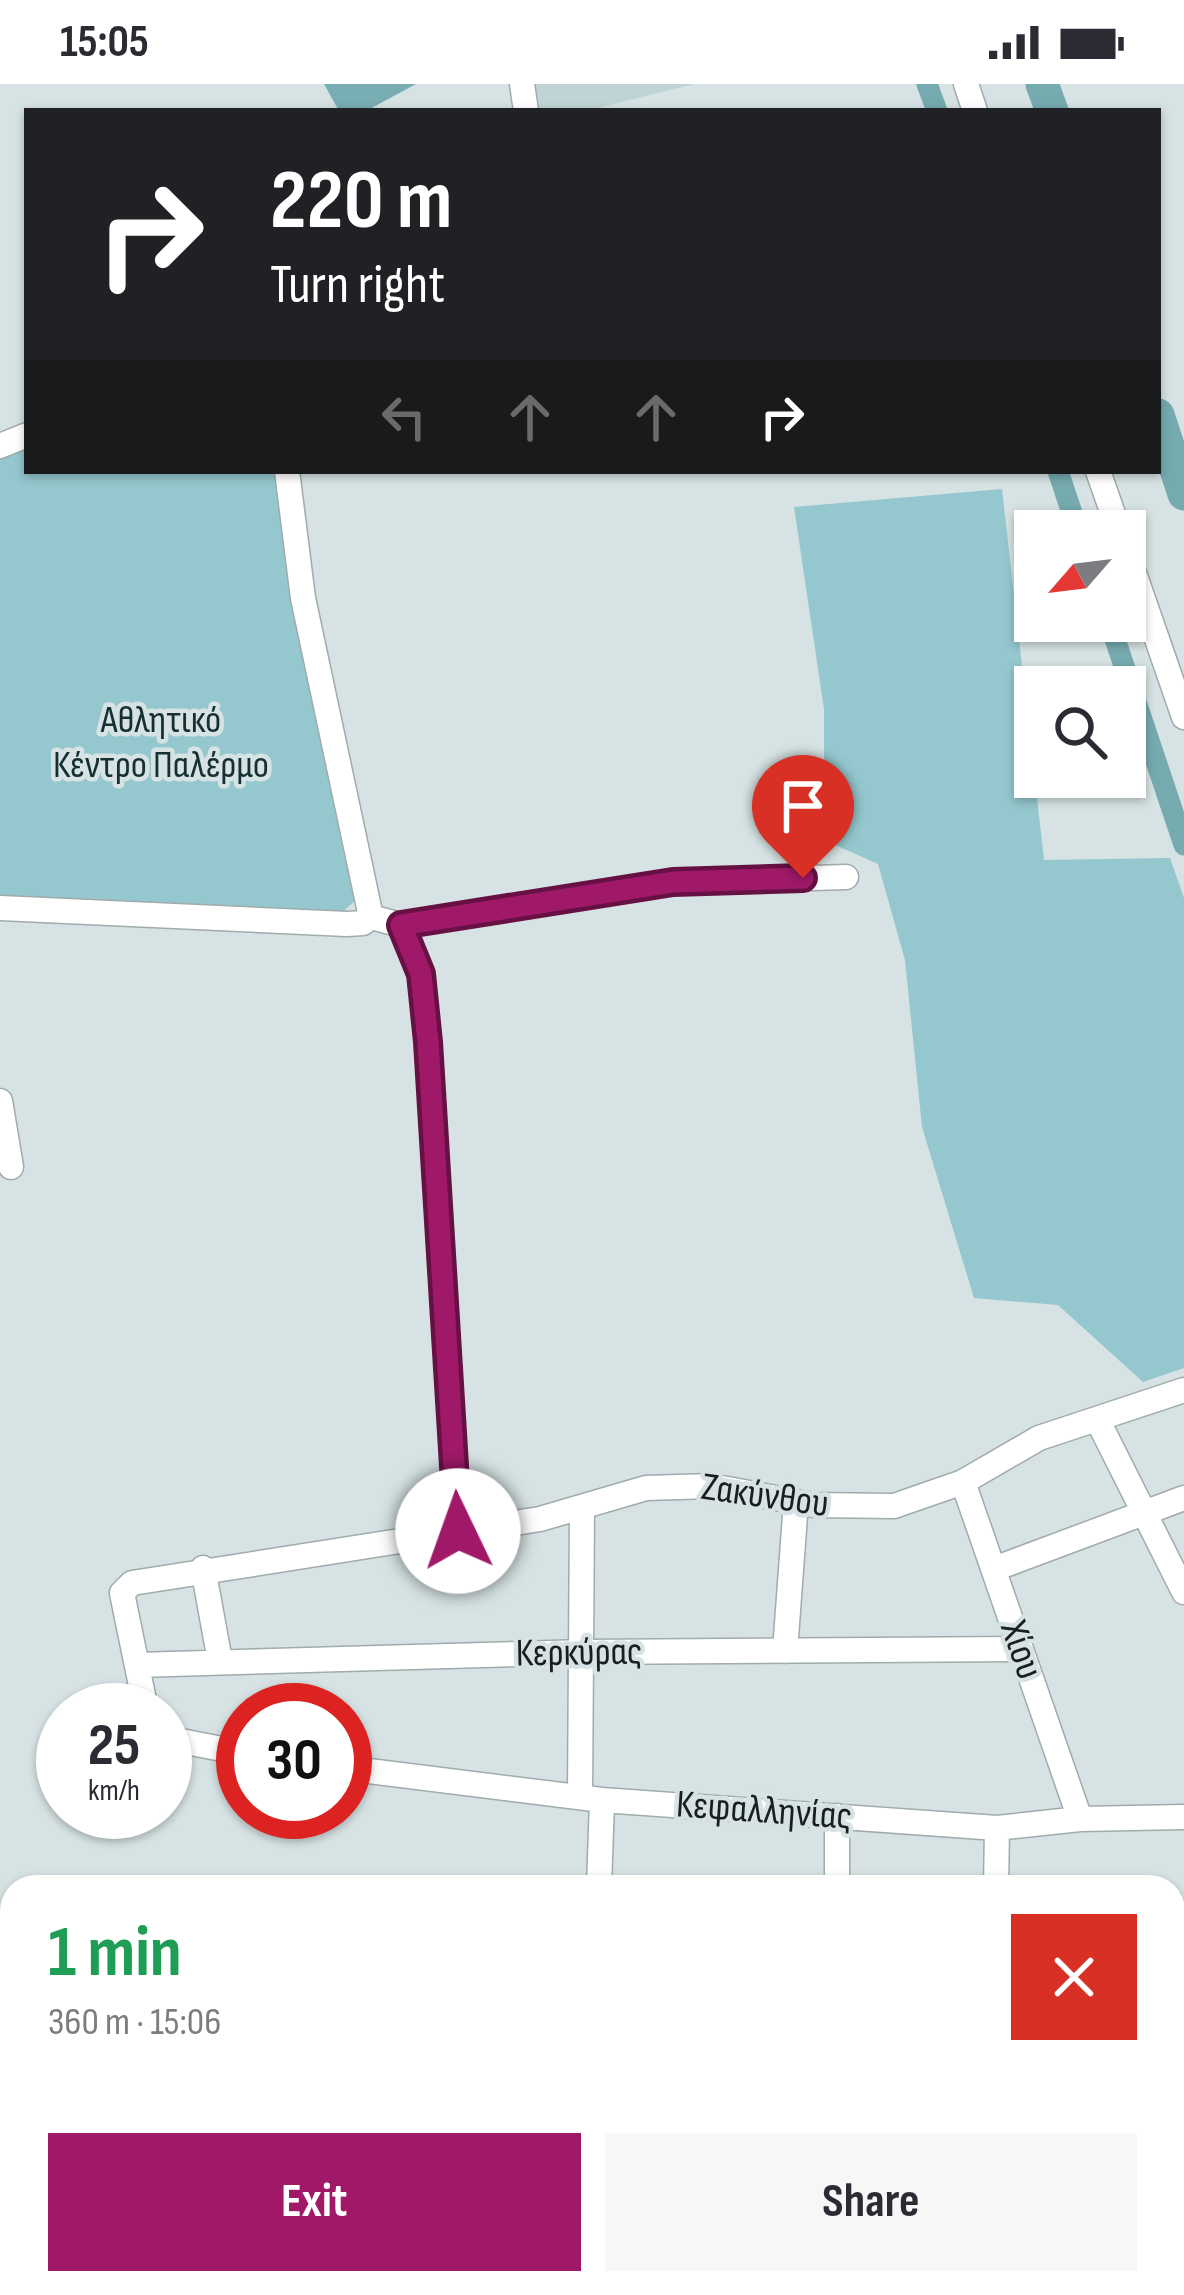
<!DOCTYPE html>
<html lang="en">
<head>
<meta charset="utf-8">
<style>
  body { margin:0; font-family:"Sofia Sans Condensed",sans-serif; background:#f7f7f7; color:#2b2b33; height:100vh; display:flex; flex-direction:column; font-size:45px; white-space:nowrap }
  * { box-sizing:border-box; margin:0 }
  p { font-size:39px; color:#7c7c81 }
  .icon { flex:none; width:66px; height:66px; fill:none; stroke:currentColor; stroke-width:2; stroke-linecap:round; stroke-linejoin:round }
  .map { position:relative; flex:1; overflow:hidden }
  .sheet { position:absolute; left:0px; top:1791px; width:1185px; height:420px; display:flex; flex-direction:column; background:#fff; border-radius:36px 36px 0 0; box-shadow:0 3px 9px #0004 }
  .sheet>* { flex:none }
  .guide { position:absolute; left:24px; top:24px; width:1137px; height:366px; border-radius:0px; box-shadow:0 3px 9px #0004; background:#202124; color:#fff; overflow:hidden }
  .needle { width:78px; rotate:242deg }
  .tools { position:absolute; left:1014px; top:426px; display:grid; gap:24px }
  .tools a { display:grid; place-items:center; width:132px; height:132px; border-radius:0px; background:#fff; box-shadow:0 3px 9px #0004; font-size:60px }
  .speed { position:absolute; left:36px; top:1599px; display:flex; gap:24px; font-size:60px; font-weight:700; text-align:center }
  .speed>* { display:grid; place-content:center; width:156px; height:156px; border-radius:50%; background:#fff; box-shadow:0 3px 9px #0004; line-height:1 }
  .speed small { font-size:30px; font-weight:400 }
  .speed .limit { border:18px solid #d22; background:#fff; color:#111 }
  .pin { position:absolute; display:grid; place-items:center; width:102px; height:102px; color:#fff; margin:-123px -51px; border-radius:50% 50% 50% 0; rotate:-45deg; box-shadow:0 0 12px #0007 }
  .pin .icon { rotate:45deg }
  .me { position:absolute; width:132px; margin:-66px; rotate:357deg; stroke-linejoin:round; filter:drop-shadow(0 0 9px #0008) }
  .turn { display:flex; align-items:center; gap:42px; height:252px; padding:0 48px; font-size:54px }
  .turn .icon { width:156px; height:156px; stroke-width:2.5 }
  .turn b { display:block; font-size:84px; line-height:102px }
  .lanes { display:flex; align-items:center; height:114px; padding:0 48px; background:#0003; justify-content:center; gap:60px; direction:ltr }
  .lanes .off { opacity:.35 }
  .round { display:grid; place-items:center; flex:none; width:126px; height:126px; border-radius:0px; background:#f7f7f7 }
  .summary { display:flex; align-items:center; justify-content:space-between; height:204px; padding:0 48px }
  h1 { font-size:72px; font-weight:700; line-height:90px; color:#1e9e55 }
  .action { display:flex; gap:24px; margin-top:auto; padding:24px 48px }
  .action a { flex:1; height:138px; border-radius:0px; background:#9f1968; color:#fff; font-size:48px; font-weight:700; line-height:138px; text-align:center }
  .action a+a { background:#f7f7f7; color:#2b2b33 }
  .status { display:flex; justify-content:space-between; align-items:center; height:84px; padding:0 60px; background:#fff; direction:ltr }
  .status svg { height:33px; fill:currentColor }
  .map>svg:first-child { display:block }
  .built { fill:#c0d4d6 }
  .green { fill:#94c8ce }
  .forest { fill:#78adb3 }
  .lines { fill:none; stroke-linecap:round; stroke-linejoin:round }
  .canal { stroke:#75aaaf; stroke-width:21 }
  .river { stroke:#75aaaf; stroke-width:33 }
  .minor-casing { stroke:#a0abac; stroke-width:27 }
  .path { stroke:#9ba5a6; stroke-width:3; stroke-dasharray:6 6; stroke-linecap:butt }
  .minor { stroke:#fff; stroke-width:24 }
  .route-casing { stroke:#671044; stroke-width:30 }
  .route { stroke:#9f1968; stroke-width:21 }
  .labels { text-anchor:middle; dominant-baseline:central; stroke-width:9; stroke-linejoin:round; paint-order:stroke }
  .park-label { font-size:39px; fill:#143033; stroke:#d6e2e3 }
  .street-label { font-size:39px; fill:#191e1e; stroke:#d6e2e3 }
</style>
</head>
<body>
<div class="status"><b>15:05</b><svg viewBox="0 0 49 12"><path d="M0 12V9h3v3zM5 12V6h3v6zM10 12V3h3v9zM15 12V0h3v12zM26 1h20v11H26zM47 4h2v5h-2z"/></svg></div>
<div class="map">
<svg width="1184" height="2211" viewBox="0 0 1184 2211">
  <rect width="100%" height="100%" fill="#d6e2e3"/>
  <path class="built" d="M534,0H695L585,27H539Z"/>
  <path class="green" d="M27,361V387H278L358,814L339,831L0,811V373Z
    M1002,405L1044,776L1170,774L1184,814V1284L1143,1298L1058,1221L974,1214L922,1043L905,876L878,780L824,756V625L794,423Z"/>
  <path class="forest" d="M324,0H416L366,27H339Z"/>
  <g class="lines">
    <path class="canal" d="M927,0L937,27
      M1058,387L1078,447
      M1109,537L1184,761"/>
    <path class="river" d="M1042,0L1052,27
      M1158,331L1184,410"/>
    <g class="minor-casing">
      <path id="minor" d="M522,0L526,27
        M966,0L975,27
        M0,362L27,351
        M287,387L303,514L371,833
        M1098,387L1119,447
        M1125,463L1184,633
        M0,824L347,840L363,839L371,833L401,841L421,890L428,958L458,1447
        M401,841L673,798L846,793
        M0,1017L11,1083
        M1097,1335L1184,1508
        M963,1398L1080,1735
        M203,1484L220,1577
        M994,1485L1184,1414
        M785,1567L796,1418
        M137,1581L584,1568L1020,1565
        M146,1626L122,1509L132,1499L540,1435L646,1404L711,1402L814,1421L894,1422L963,1398L1039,1354L1184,1306
        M165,1654L243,1669
        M345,1684L602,1716L997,1744L1080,1735L1184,1733
        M580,1713L582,1425
        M837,1732V1803
        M599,1803L602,1716
        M996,1803L997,1744
        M837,2199V2211
        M602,2211L603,2199
        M994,2211V2199"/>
    </g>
    <path class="path" d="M357,2199L359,2211"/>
    <use href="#minor" class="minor"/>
  </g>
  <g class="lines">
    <g class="route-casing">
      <path id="route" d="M458,1447L428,958L421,890L401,841L673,798L803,794"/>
    </g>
    <use href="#route" class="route"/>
  </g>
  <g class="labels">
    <g class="park-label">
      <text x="161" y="636">Αθλητικό<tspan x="161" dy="45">Κέντρο Παλέρμο</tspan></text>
    </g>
    <g class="street-label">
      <text transform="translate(765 1412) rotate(8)">Ζακύνθου</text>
      <text transform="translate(1021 1566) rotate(71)">Χίου</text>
      <text transform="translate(579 1569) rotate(-1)">Κερκύρας</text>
      <text transform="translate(764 1727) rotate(4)">Κεφαλληνίας</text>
    </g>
  </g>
</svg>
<div class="tools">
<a><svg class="needle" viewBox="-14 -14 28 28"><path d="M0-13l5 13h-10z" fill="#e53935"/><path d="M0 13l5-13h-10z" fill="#7c7c81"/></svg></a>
<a><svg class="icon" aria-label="search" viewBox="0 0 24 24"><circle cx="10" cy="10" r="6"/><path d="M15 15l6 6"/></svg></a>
</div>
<div class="speed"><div>25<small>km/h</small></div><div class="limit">30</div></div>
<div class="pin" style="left:803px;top:794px;background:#d93025"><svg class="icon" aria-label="arrive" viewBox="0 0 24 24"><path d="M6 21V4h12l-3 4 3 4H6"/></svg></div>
<svg class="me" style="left:458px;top:1447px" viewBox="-20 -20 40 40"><circle r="19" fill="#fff"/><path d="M0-13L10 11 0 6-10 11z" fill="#9f1968"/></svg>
<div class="guide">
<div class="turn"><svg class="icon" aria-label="right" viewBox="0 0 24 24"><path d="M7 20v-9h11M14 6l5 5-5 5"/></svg><div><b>220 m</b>Turn right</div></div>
<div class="lanes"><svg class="icon off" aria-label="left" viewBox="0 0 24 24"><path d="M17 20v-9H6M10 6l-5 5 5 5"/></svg><svg class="icon off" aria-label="ahead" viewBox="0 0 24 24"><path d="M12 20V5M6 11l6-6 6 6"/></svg><svg class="icon off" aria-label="ahead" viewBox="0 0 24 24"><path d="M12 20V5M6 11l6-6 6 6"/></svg><svg class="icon" aria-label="right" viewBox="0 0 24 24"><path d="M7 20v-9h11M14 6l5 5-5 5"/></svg></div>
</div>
<section class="sheet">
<div class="summary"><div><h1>1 min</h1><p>360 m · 15:06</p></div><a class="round" style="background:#d93025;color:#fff"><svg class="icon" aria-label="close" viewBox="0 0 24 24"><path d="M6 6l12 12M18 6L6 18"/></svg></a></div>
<div class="action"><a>Exit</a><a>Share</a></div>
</section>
</div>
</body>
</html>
